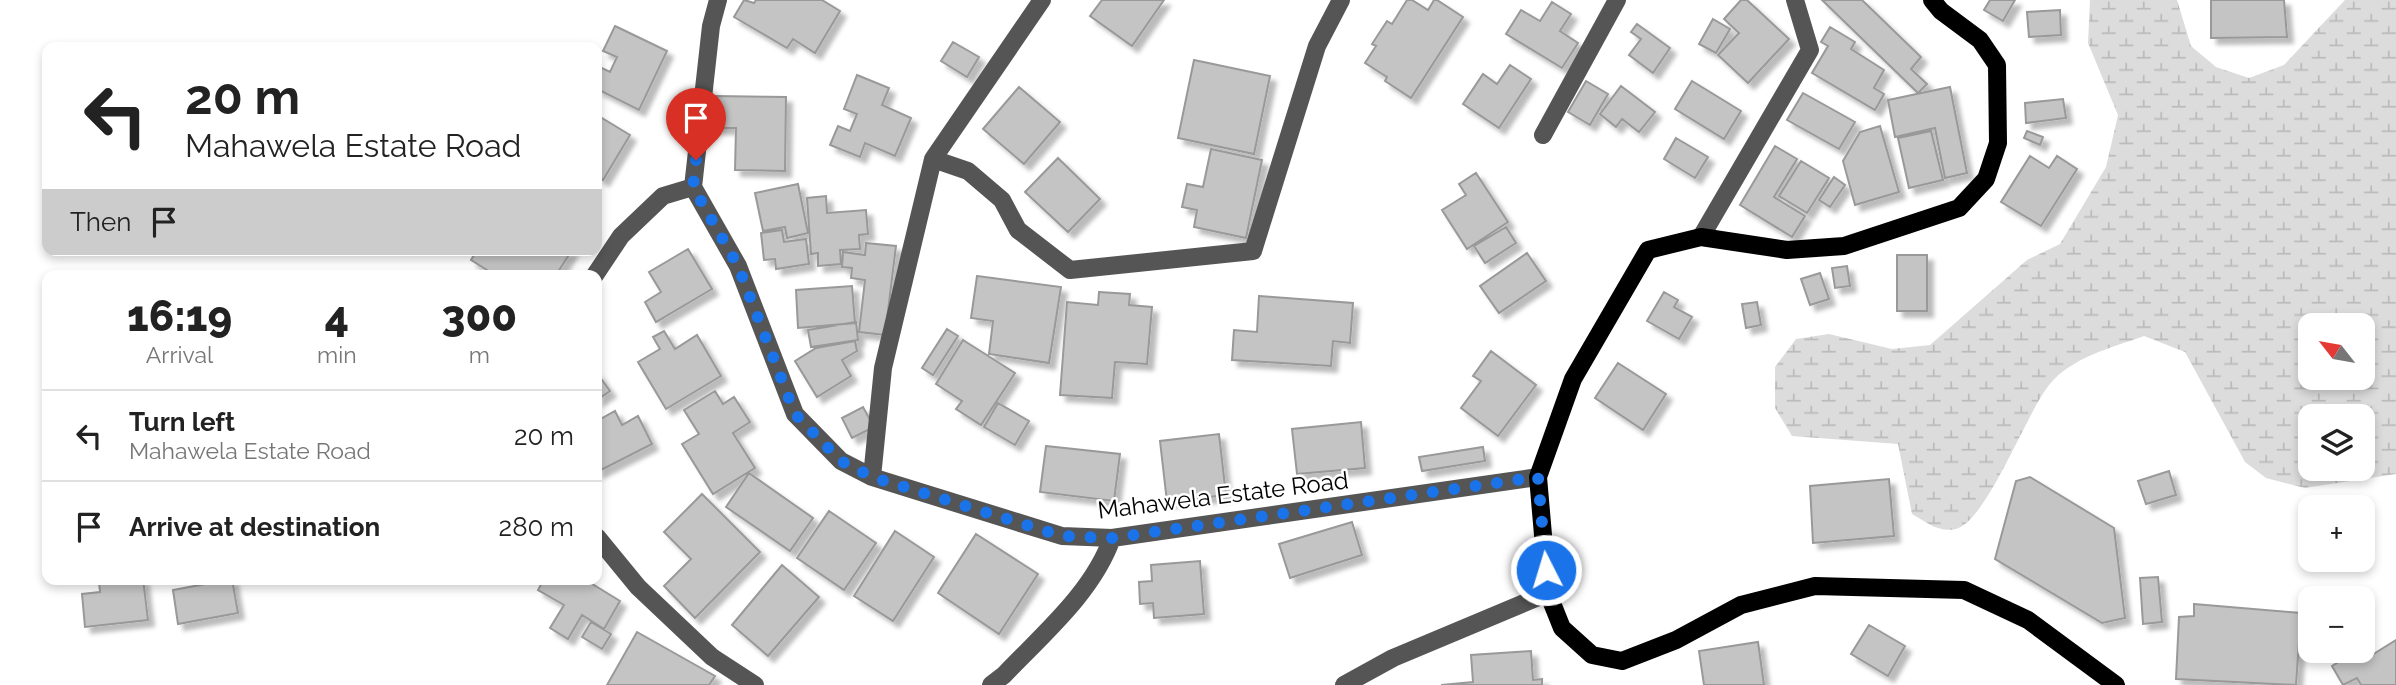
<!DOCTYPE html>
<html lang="en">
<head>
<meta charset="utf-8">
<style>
  body { margin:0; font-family:Raleway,sans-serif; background:#f6f6f6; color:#222; height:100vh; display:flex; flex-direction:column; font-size:26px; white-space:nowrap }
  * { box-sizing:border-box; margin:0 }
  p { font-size:23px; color:#767676 }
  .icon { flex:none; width:38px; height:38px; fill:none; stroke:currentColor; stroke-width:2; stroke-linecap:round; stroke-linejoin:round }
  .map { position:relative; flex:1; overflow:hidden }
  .panel { position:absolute; left:42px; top:270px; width:560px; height:315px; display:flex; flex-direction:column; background:#fff; border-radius:14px; box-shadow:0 4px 10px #0003 }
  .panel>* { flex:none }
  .guide { position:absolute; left:42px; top:42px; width:560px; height:214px; border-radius:14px; box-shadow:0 4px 10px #0003; background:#fff; color:#222; overflow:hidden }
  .needle { width:46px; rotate:301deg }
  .buttons { position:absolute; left:2298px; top:313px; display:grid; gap:14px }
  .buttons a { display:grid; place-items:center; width:77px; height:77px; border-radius:14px; background:#fff; box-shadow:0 4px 10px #0003; font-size:35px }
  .pin { position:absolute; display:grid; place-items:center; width:60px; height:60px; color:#fff; margin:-72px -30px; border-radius:50% 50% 50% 0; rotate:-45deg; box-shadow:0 0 7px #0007 }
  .pin .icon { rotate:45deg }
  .me { position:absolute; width:77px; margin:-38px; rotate:355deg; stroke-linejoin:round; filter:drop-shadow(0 0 5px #0008) }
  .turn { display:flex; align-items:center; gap:24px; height:147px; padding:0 28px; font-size:32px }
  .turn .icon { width:91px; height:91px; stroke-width:2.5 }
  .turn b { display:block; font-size:49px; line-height:60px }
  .then { display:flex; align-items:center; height:66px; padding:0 28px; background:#0003; gap:14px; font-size:26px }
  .eta { display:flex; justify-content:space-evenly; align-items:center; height:119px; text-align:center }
  .eta b { font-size:42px; font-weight:800; line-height:49px }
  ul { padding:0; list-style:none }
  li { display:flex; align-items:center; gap:21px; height:91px; padding:0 28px; border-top:2px solid #e0e0e0 }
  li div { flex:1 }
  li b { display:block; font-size:26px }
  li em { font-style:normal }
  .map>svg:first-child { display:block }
  .wetland { fill:url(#wetland-marsh); fill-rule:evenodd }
  .building { fill:#c4c4c4; stroke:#999; stroke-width:2; filter:url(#shadow) }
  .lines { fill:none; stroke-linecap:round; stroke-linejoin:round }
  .minor { stroke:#555; stroke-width:18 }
  .major { stroke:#000; stroke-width:18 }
  .route { stroke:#1a73e8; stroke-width:12; stroke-dasharray:0 21.6 }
  .labels { text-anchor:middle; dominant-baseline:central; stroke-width:5; stroke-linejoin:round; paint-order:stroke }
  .street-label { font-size:24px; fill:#000; stroke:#fff }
</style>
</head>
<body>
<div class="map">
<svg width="2396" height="685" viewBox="0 0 2396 685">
  <defs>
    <pattern id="wetland-marsh" width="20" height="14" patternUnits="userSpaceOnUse" patternTransform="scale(1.75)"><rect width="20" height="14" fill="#dcdcdc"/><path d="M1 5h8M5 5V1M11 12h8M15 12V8" fill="none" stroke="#bbb"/></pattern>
    <filter id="shadow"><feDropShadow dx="6" dy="6" stdDeviation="2" flood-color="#0004"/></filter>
  </defs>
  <rect width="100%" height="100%" fill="#fff"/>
  <path class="wetland" d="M2090,0H2177L2191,46L2216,67L2249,78L2284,65L2345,0H2396V474L2305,488L2266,478L2245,462L2185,352L2144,336C2111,348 2072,357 2049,385C2027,412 1986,522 1956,529C1939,533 1926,522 1912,514L1898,444L1792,436L1775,408V367L1796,339L1829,334L1892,349L1930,345L2027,260L2060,244L2106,167L2118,115L2088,43ZM2310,326H2362V378H2310ZM2310,416H2362V469H2310Z"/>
  <path class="building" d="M744,0L754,3L756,0H822L840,11L815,53L793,39L787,48L734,17Z
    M1102,0H1164L1132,46L1090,16Z
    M1407,0H1412L1428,10L1434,0H1437L1463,17L1411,98L1385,81L1387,77L1365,63L1376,46L1372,44L1387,21L1392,24Z
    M1741,0H1747L1789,39L1748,83L1718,55L1739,33L1724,19Z
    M1822,0H1862L1921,57L1911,69L1927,84L1918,93Z
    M1990,0H2015L2003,21L1984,10Z
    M2211,0H2284L2287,37L2211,38Z
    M1552,2L1571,14L1560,31L1578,43L1562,68L1506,34L1521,10L1540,21Z
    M2060,10L2061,35L2029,37L2027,12Z
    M1713,19L1730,29L1716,53L1699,44Z
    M1637,24L1670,48L1653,73L1629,55L1641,39L1631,32Z
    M615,26L667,51L639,110L597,89V74L600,67L610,72L617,57L603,51Z
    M1830,27L1855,42L1851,49L1884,70L1874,88L1884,94L1875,110L1812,73L1828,46L1821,42Z
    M953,42L979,57L967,77L941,61Z
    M1194,60L1270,76L1254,154L1178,138Z
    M1510,65L1531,79L1499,128L1463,104L1483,74L1497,84Z
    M857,75L889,88L882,105L911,118L895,156L865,143L860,157L830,145L838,126L850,131L857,114L844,109Z
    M1586,81L1608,94L1590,125L1568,112Z
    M1692,81L1741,111L1724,139L1675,109Z
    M1621,86L1655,112L1639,132L1622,119L1616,127L1600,114Z
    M1019,87L1060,122L1024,164L983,129Z
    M1950,87L1967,173L1945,178L1935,128L1895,137L1888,100Z
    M1803,93L1855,122L1839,149L1787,120Z
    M716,96L786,97L785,171L735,170L736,128H716Z
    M2063,99L2066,118L2026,123L2025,103Z
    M597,115L630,135L603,180L597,176Z
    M1880,126L1899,192L1855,205L1843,161L1860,132Z
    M1931,131L1943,180L1909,188L1898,138Z
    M2027,131L2043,137L2040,145L2024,138Z
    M1676,138L1708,157L1695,178L1664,159Z
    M1775,146L1797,159L1774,197L1805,216L1792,237L1740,205Z
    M1211,149L1262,160L1246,238L1194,227L1197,210L1182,207L1187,184L1203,187Z
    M2030,156L2049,168L2057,156L2077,169L2041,226L2001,202Z
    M1058,158L1100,199L1068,232L1025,192Z
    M1801,161L1829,178L1807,213L1779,196Z
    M1476,173L1508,222L1467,249L1442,210L1466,195L1459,184Z
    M1834,177L1845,185L1830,207L1819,200Z
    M798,184L808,233L787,238L785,227L763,231L755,193Z
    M826,196L827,213L866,210L868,234L859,235L860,249L840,250L841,264L818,266V253L811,254L807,198Z
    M1506,227L1516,243L1485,263L1474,246Z
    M782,230L784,242L806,239L809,264L776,269L775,259L764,260L761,233Z
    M866,243L896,246L885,335L859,332L865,280L851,278L852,268L842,267L843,252L865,255Z
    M688,249L712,289L656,322L645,302L661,292L649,272Z
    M477,250H572L556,275H495L471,260Z
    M1527,253L1546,281L1499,313L1480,286Z
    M1897,255H1927V311H1897Z
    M1847,266L1850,286L1835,288L1832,268Z
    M1820,273L1829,299L1810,305L1801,279Z
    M977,276L1061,287L1049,363L989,354L993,321L971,318Z
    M852,286L855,323L798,328L796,290Z
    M1099,292L1130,294L1129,305L1152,307L1147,364L1115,362L1112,398L1060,395L1067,302L1098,305Z
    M1664,292L1678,300L1674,307L1692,317L1679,339L1647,321Z
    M1259,296L1353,303L1350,343L1333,341L1331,366L1232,360L1234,330L1257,332Z
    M1757,302L1761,325L1746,328L1742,304Z
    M856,322L858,340L811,347L808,330Z
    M947,329L958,336L933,375L922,368Z
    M664,331L675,349L697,335L721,376L666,409L638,362L660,349L653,337Z
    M963,340L1015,373L981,425L956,409L962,401L936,384Z
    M855,341L857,351L842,360L851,376L817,397L795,361L816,348Z
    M1491,351L1536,385L1498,436L1461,408L1481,381L1473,376Z
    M1618,363L1666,394L1643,430L1595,398Z
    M597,373L610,391L597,400Z
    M715,391L723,404L734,397L750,422L733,433L755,468L713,494L682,444L699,434L684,410Z
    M998,403L1029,421L1015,445L984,427Z
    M863,407L874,427L852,438L842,418Z
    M615,411L622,425L638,416L652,444L597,472V421Z
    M1361,422L1365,468L1297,474L1292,429Z
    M1219,434L1226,495L1167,502L1160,441Z
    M1046,446L1120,454L1114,501L1040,492Z
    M1483,447L1485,461L1422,471L1419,457Z
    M2169,471L2176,495L2146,504L2138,481Z
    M749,473L813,518L790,551L726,507Z
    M2030,477L2114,528L2125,618L2102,623L1995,559L2016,481Z
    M1889,479L1894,536L1813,543L1810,486Z
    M702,494L760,552L695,618L664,586L691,559L664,532Z
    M829,511L876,543L844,590L797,558Z
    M1352,522L1362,555L1290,578L1279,544Z
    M895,531L934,557L893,621L854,596Z
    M976,534L1038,574L999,634L938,593Z
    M1200,561L1204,614L1154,618L1153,603L1140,604L1139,582L1152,581L1151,565Z
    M782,565L819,597L768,656L732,625Z
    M2158,577L2162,622L2143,624L2140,578Z
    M117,579H143L148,620L85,627L82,594L100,592L99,582Z
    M232,579L238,613L178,624L173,590Z
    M544,579H584L620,601L604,629L582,615L568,639L550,628L564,605L538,590Z
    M2194,604L2301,613L2296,685L2176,679L2179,617L2194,616Z
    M591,622L611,634L602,649L582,637Z
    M1869,625L1905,646L1888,676L1851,654Z
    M637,632L715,676L709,685H607Z
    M2396,640V685H2361L2357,678L2343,685L2332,666L2356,651L2362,650L2367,658Z
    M1758,642L1764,685H1704L1699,651Z
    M1531,651L1533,680L1542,679V685H1441L1473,682L1471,655Z"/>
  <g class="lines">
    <path class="minor" d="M718,0L711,26L693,187L738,266L795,414L841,461L872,477L1062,536L1112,538L1538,477
      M1543,135L1617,0
      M933,159L968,171L1002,200L1018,230L1070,270L1253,251L1317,46L1341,0
      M1701,237L1810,50L1795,0
      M595,275L621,236L663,196L693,187
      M872,477L883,368L933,159L1042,0
      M597,537L638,587L712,657L755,685
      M991,685L1004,675C1043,634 1093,592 1112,538
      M1344,685L1393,658L1548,593"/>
    <path class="major" d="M1932,0L1941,11L1980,40L1997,65L1998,143L1986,179L1959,208L1844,246L1787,250L1701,237L1648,250L1573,379L1538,477L1548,593L1562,628L1592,655L1622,661L1676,640L1741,605L1815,586L1964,590L2028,620L2116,685"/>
  </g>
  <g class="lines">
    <path class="route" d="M696,160L693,187L738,266L795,414L841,461L872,477L1062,536L1112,538L1538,477L1546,570"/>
  </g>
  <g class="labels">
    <g class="street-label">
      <text transform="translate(1223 495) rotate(-7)">Mahawela Estate Road</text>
    </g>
  </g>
</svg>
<div class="buttons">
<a><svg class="needle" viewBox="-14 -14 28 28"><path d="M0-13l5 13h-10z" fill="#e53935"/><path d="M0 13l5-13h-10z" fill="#767676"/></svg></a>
<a><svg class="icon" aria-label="layers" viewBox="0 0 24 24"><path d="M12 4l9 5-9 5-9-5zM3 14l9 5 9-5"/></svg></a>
<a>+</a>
<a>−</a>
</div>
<div class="pin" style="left:696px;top:160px;background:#d93025"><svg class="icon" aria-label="arrive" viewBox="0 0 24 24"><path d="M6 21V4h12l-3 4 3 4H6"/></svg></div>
<svg class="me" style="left:1546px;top:570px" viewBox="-20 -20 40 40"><circle r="17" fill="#1a73e8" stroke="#fff" stroke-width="3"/><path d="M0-11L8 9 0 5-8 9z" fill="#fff"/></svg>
<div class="guide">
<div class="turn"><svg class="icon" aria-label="left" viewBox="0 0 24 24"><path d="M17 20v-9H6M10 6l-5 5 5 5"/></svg><div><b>20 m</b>Mahawela Estate Road</div></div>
<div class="then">Then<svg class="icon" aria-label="arrive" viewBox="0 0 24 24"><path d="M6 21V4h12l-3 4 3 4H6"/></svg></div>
</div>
<section class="panel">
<div class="eta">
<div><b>16:19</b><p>Arrival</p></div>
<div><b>4</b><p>min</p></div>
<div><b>300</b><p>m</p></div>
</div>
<ul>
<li><svg class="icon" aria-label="left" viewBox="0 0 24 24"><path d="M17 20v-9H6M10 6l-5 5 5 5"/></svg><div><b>Turn left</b><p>Mahawela Estate Road</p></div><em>20 m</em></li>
<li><svg class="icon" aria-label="arrive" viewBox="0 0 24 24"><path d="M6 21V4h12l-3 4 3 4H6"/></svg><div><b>Arrive at destination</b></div><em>280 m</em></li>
</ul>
</section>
</div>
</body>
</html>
